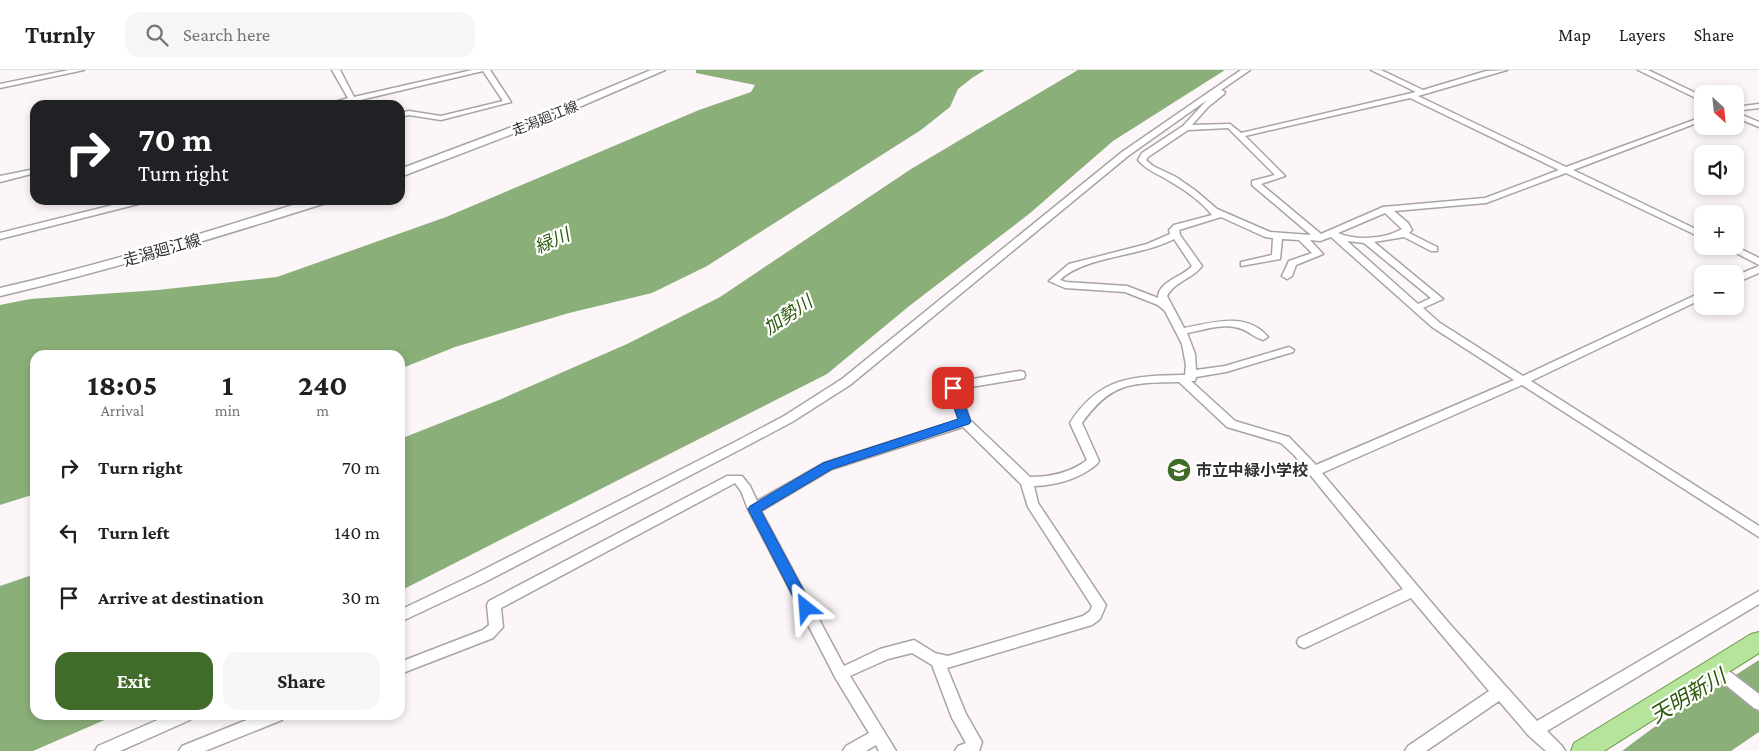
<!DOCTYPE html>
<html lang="en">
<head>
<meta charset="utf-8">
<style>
  body { margin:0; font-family:"Crimson Pro","Noto Sans JP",serif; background:#f6f6f6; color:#202124; height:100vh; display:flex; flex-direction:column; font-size:19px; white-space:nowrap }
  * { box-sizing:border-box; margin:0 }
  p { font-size:16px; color:#757577 }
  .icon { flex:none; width:28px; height:28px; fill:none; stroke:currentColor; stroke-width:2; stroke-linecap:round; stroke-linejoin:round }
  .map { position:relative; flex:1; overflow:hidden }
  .side { position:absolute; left:30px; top:280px; width:375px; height:370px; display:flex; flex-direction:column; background:#fff; border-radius:15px; box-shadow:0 2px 8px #0003 }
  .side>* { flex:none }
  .guide { position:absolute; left:30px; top:30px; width:375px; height:105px; border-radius:15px; box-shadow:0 2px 8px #0003; background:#202124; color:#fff; overflow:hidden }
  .needle { width:32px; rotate:153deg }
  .fabs { position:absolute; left:1694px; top:15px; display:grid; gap:10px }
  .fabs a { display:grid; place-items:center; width:50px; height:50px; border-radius:10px; background:#fff; box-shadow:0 2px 8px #0003; font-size:25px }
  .pin { position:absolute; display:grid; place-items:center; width:42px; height:42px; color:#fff; margin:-21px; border-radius:10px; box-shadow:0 2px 8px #0006 }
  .me { position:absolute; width:55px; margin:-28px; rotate:332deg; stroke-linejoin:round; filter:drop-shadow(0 0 4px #0008) }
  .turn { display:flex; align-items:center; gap:18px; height:105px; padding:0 25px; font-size:22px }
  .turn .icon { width:65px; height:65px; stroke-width:2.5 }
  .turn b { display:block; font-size:35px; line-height:42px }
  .eta { display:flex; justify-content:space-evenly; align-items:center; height:85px; text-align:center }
  .eta b { font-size:30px; font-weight:700; line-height:35px }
  .button { display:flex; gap:10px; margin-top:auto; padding:10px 25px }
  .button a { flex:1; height:58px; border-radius:15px; background:#406b28; color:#fff; font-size:20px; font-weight:700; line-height:58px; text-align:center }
  .button a+a { background:#f6f6f6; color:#202124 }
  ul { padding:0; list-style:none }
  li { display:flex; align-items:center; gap:15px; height:65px; padding:0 25px }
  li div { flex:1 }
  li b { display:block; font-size:19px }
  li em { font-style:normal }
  header { display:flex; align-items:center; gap:30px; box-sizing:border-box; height:70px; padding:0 25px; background:#fff; border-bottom:1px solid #e0e0e0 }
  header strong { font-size:24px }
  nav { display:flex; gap:28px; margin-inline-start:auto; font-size:18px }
  .search { width:350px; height:45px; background:#f6f6f6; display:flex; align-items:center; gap:12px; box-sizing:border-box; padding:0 18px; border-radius:15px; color:#757577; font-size:19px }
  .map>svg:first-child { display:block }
  .water { fill:#8baf79 }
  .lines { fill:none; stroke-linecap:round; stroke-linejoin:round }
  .minor-casing { stroke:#a9a3a6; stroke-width:3 }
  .secondary-casing { stroke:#a9a3a6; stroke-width:3 }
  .primary-casing { stroke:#68994a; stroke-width:2 }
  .minor { fill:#fff; fill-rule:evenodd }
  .secondary { fill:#fff; fill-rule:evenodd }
  .primary { fill:#b6e49b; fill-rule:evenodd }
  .route { fill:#1a73e8; stroke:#114b97 }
  .labels { text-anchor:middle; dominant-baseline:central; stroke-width:4.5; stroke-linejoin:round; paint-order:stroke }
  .far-street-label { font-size:14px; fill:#312f30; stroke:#fff }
  .street-label { font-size:16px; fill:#312f30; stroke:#fff }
  .poi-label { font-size:16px; font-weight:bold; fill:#312f30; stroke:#fff; text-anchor:start }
  .water-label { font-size:18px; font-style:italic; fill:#2c590a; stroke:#fff }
  .near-water-label { font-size:21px; font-style:italic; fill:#2c590a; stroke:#fff }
</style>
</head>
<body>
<header>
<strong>Turnly</strong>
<div class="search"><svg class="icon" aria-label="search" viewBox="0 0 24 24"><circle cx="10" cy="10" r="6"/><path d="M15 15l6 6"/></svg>Search here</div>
<nav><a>Map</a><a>Layers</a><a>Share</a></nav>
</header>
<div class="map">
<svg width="1759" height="681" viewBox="0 0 1759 681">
  <rect width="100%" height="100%" fill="#fdf6f9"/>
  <path class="water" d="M696,0H985L972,8L958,19L950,37L921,60L707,196L652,223L569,243L455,277L400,299V285H35V424L0,435V235L30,229L158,220L277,207L446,147L699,40L751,22L755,15L696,3Z
    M1078,0H1225L1113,71L1029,144L908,237L827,304L400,521V369L499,330L627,274L720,227L911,99Z
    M35,504V645H116L33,681H0V516Z
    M1759,590V662L1731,681H1622L1653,658Z"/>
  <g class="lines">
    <g class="minor-casing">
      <path id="minor" d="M69,0H84L0,18V14Z
        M332,0H340L354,27L472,0H490L511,32L441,50L409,45L400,47V43L409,41L441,46L503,31L483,1L356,31L359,35H351L350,32L325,35L348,28Z
        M1241,0H1250L1221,20L1225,22L1224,24L1208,37L1192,55L1230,54L1241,63L1416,22L1371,0H1381L1423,20L1486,1L1507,0L1418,26L1566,97L1702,47V51L1573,100L1702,162V168L1566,103L1486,133L1394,141L1408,153L1412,160L1409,163L1437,177V181H1431L1404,167L1374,172L1443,229L1423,238L1440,253L1523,306L1702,222V229L1531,311L1759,456V467L1522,315L1322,403L1448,552L1537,651L1759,521V534L1547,661L1562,676L1565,681H1546L1529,666L1499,631L1426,681H1405L1408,676L1489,621L1411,528L1309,576L1304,578L1299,576L1297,572L1299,568L1403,519L1294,385L1281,373L1227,357L1179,312C1131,313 1111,312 1082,353L1099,391L1097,394C1079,409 1058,415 1034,416L1038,433L1106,535L1100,549L1092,555L947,598L966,644L982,672L979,681H955L958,676L966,673L952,648L932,595L912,583L888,589L850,606L896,681H879L876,675L866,681H843L846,676L869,663L836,609L748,439L741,421L735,413L501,538L503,557L493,568L400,604V592L483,560L489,555L487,535L489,531L727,406H742L750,416L757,431L824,393L959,350L948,316L949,313L1020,301L1024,302L1025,305L1024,308L1020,309L959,319L970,350L1030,407C1051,407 1070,403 1087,390L1070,353C1100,306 1134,306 1185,305L1186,295L1182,274L1165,241L1158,235L1125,222L1065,218L1049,211L1069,194L1147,174L1170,164L1169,160L1174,155L1212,145C1202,132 1185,120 1171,112C1159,104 1147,101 1138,90L1142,83L1183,56L1207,30L1128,86L850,315L792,352L741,379L481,514L400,552V540L471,506L733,373L784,346L842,309L1122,82ZM1410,28L1559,100L1485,128L1383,137L1321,164L1261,114L1285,106L1245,66ZM1228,58L1275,105L1252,111V115L1311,165L1270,162L1217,139L1196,121L1176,107L1153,96L1146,90L1148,87L1188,60ZM1385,143L1402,159C1385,169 1356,171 1338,163ZM1221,147L1265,167L1273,168L1272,185L1241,192V196L1280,189L1282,169L1299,170L1312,183L1289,191L1282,206L1287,209L1292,206L1296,195L1323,184L1310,170L1320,171L1331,167L1432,257L1514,310L1316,395L1289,367L1235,351L1191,311H1195L1196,307L1226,302L1293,282L1294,280L1289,277L1225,296L1196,300L1195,284L1187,263C1204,260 1225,252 1242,259C1250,262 1255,268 1263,270L1268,267C1246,241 1212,253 1184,258L1167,226C1174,212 1192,209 1202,196L1180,165L1179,160ZM1174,169L1192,196C1183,207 1158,211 1158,228L1127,216L1066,212L1060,210C1084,186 1140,187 1174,169ZM1347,171L1364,173L1431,228L1418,234ZM963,357L1021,414L1028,437L1092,536L1090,541L1083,546L948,586L935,583L914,570L880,579L844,596L761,441L832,399Z
        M1638,0H1648L1702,26V31Z
        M1759,34V38L1735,41V37Z
        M1735,42L1759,52V57L1735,47Z
        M35,99V103L0,112V106Z
        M133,130H147L146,132L0,169V163Z
        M1723,176H1735L1759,188V195Z
        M1759,196V203L1735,213V206Z
        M1716,593L1721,595L1759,624V640L1754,638L1711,603L1709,599L1711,595Z
        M169,645H193L190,650L120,681H95L98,676Z
        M259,645H285L282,650L205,681H179L182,676Z"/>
    </g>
    <g class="secondary-casing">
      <path id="secondary" d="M651,0H665L549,50L400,107V99L541,46Z
        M309,130H328L326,133C218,167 111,200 0,226V218C105,194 207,162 309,130Z"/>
    </g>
    <g class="primary-casing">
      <path id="primary" d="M1759,562V583L1604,681H1571L1574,673L1751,564Z"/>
    </g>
    <use href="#minor" class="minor"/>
    <use href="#secondary" class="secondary"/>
    <use href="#primary" class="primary"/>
  </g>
  <path class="route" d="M953,314L959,318L971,352L969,354L832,399L761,441L813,538L811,542L806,544L801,542L748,439L750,436L823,393L958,349L947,318Z"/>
  <defs>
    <g id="school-disc" transform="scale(1.25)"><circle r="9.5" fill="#406b28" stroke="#fff"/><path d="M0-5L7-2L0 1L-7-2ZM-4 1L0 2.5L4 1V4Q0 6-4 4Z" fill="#fff"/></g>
  </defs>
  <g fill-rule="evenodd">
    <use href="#school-disc" x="1179" y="400"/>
  </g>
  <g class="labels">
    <g class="far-street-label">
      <text transform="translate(545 48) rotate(-22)">走潟廻江線</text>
    </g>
    <g class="street-label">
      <text transform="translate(162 180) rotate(-16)">走潟廻江線</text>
    </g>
    <g class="poi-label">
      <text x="1196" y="400">市立中緑小学校</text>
    </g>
    <g class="water-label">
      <text transform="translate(552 171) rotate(-24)">緑川</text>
      <text transform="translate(788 245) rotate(-34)">加勢川</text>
    </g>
    <g class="near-water-label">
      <text transform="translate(1688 626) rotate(-31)">天明新川</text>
    </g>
  </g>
</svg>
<div class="fabs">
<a><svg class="needle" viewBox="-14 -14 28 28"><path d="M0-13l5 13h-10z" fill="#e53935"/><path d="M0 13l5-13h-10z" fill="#757577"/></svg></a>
<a><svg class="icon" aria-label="sound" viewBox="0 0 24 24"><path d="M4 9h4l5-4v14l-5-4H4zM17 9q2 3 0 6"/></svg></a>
<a>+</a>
<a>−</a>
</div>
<div class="pin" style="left:953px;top:318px;background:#d93025"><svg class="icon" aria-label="arrive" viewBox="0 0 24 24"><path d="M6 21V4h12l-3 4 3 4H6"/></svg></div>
<svg class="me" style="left:806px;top:538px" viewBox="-20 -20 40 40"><path d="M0-17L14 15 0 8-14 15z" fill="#1a73e8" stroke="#fff" stroke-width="4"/></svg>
<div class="guide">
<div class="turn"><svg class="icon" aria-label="right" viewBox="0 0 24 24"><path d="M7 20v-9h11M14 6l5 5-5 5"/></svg><div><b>70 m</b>Turn right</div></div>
</div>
<section class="side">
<div class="eta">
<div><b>18:05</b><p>Arrival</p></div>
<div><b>1</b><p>min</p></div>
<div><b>240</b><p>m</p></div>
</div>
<ul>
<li><svg class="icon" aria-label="right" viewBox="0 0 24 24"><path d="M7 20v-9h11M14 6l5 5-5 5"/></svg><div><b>Turn right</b></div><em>70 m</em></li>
<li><svg class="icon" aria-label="left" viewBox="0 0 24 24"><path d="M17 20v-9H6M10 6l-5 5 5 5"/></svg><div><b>Turn left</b></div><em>140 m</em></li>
<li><svg class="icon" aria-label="arrive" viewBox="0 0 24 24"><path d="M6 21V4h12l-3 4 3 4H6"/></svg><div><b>Arrive at destination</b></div><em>30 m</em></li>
</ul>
<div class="button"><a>Exit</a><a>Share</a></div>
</section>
</div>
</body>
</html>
